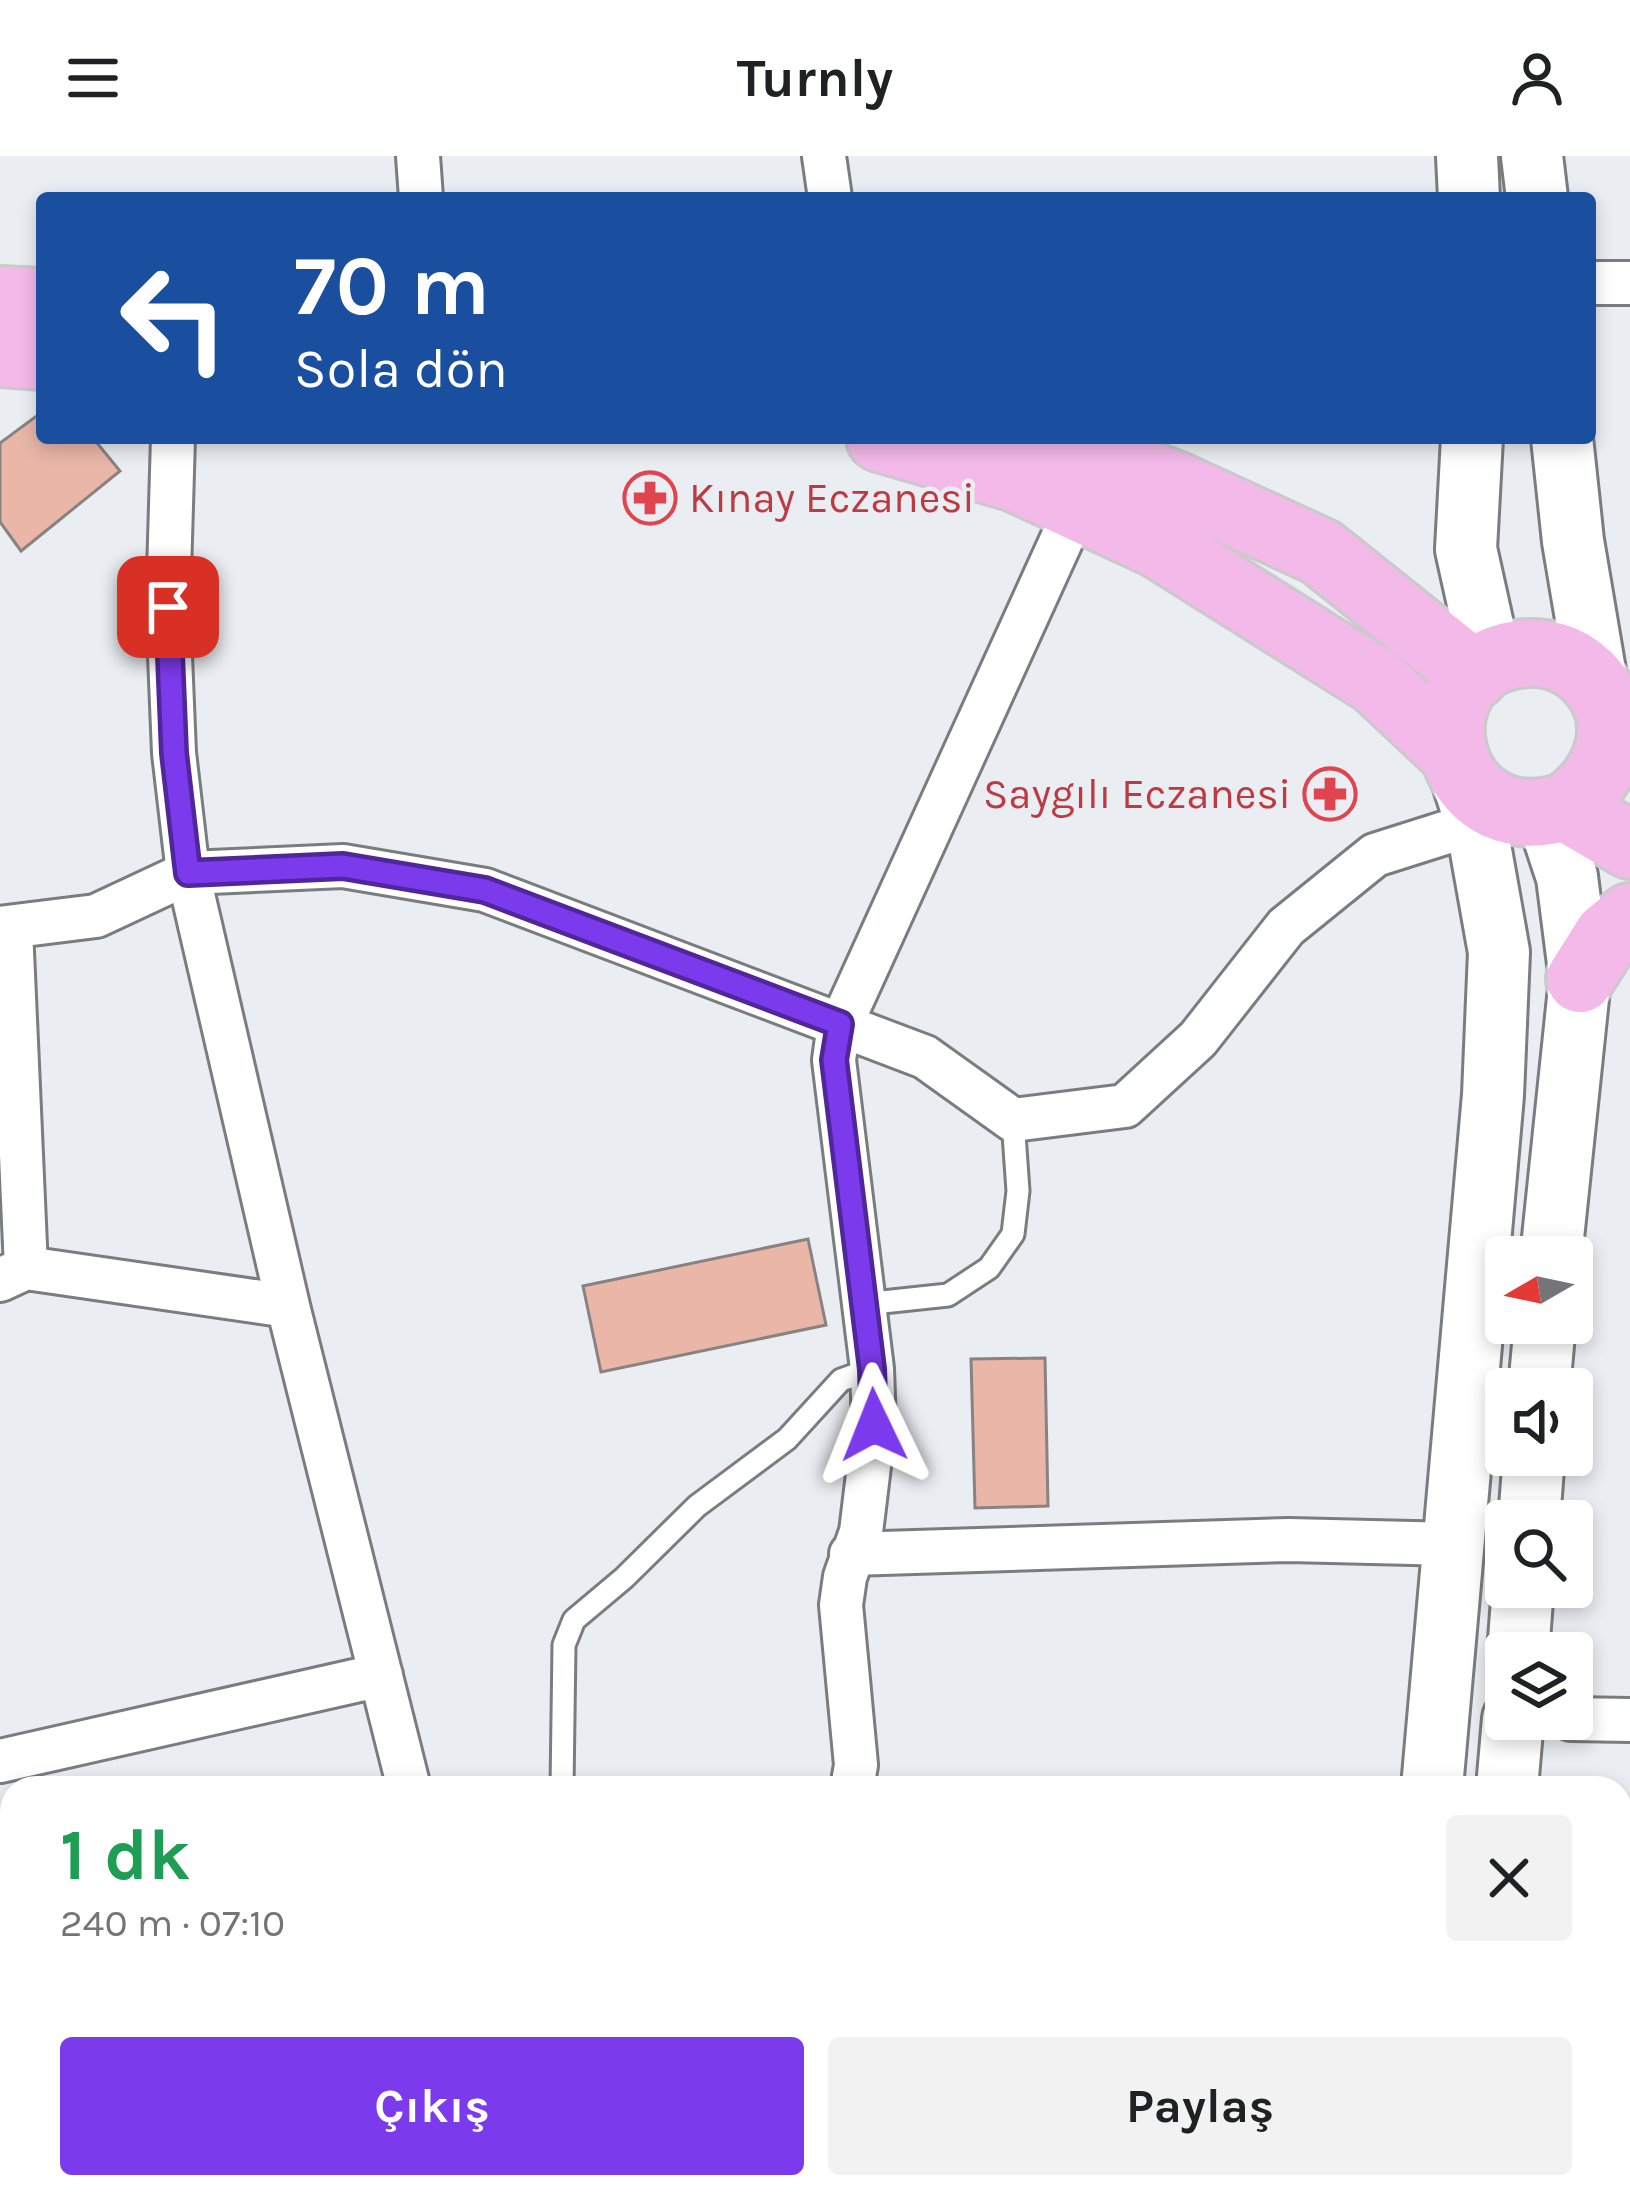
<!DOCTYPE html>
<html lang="tr">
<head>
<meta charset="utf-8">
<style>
  body { margin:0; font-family:Karla,sans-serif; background:#f2f2f2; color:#202124; height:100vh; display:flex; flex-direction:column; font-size:45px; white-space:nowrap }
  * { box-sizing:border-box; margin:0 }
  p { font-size:39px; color:#757577 }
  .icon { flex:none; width:66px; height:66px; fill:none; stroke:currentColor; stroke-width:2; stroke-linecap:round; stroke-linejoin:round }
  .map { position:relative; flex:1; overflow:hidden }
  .sheet { position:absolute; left:0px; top:1620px; width:1632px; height:423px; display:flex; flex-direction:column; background:#fff; border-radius:36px 36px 0 0; box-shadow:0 6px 18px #0003 }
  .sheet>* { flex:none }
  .banner { position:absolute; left:36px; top:36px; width:1560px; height:252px; border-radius:12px; box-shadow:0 6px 18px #0003; background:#1a4fa0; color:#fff; overflow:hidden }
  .needle { width:78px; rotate:261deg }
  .fabs { position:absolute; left:1485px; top:1080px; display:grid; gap:24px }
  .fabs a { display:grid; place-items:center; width:108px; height:108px; border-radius:12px; background:#fff; box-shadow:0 6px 18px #0003; font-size:60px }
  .pin { position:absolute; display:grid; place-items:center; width:102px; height:102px; color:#fff; margin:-51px; border-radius:24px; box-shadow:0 6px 18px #0006 }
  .me { position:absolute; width:132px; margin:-66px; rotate:358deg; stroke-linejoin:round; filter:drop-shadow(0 0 9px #0008) }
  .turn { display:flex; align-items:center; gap:42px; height:252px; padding:0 60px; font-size:54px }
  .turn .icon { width:156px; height:156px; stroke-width:2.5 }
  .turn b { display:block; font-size:84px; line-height:102px }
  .round { display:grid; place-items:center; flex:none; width:126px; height:126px; border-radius:12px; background:#f2f2f2 }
  .summary { display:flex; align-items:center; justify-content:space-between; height:204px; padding:0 60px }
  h1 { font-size:72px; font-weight:700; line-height:90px; color:#1e9e55 }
  .primary-button { display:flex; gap:24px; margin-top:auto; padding:24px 60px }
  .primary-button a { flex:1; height:138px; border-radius:12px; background:#7c3aed; color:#fff; font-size:48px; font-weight:700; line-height:138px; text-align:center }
  .primary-button a+a { background:#f2f2f2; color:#202124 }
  header { display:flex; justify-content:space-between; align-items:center; height:156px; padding:0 60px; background:#fff; font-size:54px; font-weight:700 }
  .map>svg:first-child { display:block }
  .building { fill:#e9b6a8; stroke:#888382; stroke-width:3 }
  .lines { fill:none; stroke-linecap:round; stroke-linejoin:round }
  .lane-casing { stroke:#7a7d7f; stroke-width:27 }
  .street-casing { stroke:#7a7d7f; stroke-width:48 }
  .secondary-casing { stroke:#7a7d7f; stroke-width:66 }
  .primary-casing { stroke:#cacaca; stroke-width:72 }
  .lane { stroke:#fff; stroke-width:21 }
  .street { stroke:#fff; stroke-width:42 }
  .secondary { stroke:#fff; stroke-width:60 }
  .primary { stroke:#f3b9e8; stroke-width:66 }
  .route-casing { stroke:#51269a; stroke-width:30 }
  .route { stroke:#7c3aed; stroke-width:21 }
  .labels { text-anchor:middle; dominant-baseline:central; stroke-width:9; stroke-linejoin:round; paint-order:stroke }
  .health-label { font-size:42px; fill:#be3a42; stroke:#eaedf1; text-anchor:start }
</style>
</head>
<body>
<header><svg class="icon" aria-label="menu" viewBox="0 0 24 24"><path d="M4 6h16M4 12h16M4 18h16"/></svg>Turnly<svg class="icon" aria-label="person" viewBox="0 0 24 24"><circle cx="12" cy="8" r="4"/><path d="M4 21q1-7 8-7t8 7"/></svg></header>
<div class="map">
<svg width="1630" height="2041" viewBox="0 0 1630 2041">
  <rect width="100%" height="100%" fill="#eaedf1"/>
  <path class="building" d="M42,256V282H93L120,315L21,395L0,366V287Z
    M808,1083L826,1169L601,1216L583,1130Z
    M1045,1202L1048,1350L975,1352L971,1203Z"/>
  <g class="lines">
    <g class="lane-casing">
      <path id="lane" d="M864,1148L948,1139L989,1112L1013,1078L1018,1035L1013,964
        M562,1632L564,1489L574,1464L624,1422L697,1350L787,1283L841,1224L872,1213"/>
    </g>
    <g class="street-casing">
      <path id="street" d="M418,0L421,42
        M824,0L830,42
        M1590,127H1630
        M173,282L168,451L174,597L188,717L288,1150
        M0,772L96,760L188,717L343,710L485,734L925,901L1013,964L1125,950L1198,883L1286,771L1375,699L1476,667
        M11,773L26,1112
        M0,1124L26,1112L288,1150L409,1632
        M851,1398L1289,1384L1454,1388
        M1571,1563L1630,1564
        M0,1605L381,1519
        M852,1632L856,1609L841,1449L845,1421L861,1376L874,1269L872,1213L834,904L838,875L1077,350
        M1620,1796L1630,1791
        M552,2031L557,2041
        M921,2031L928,2041
        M150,2041L177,2031
        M867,2041L873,2031
        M1232,2041L1250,2031"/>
    </g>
    <g class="secondary-casing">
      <path id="secondary" d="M1467,0L1469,42
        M1532,0L1537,42
        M1472,282L1466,393L1491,506
        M1562,282L1573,385L1598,533
        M1546,657L1567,721L1580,823L1551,1101
        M1539,1233L1545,1167
        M1529,1365L1534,1299
        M1518,1497L1523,1431
        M1432,1632L1493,939L1499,796L1476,667L1460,617
        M1507,1632L1513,1563
        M1398,2041L1399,2031
        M1477,2041L1478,2031"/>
    </g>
    <g class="primary-casing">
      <path id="primary" d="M0,144L42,146
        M0,197L42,200
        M880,282L1016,322L1158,388L1376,525L1453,597
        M1051,282L1175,329L1321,396L1475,519
        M1565,651C1611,622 1630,560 1587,519C1568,501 1543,494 1518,498C1407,514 1441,690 1565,651L1630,689
        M1580,823L1607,780L1630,761"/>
    </g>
    <use href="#lane" class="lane"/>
    <use href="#street" class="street"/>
    <use href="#secondary" class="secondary"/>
    <use href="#primary" class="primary"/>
  </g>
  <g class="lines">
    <g class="route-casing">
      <path id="route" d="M168,451L174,597L188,717L343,710L485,734L840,868L834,904L872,1213L874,1269"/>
    </g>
    <use href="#route" class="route"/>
  </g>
  <defs>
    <g id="pharmacy-ring" transform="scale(2.7)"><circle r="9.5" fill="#eaedf1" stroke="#e0444e" stroke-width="1.5"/><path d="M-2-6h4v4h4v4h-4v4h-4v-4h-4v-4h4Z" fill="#e0444e"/></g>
  </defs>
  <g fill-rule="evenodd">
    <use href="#pharmacy-ring" x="650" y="342"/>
    <use href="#pharmacy-ring" x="1330" y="638"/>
  </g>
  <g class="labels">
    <g class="health-label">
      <text x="689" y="342">Kınay Eczanesi</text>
      <text x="1291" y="638" text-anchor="end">Saygılı Eczanesi</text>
    </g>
  </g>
</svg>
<div class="fabs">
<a><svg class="needle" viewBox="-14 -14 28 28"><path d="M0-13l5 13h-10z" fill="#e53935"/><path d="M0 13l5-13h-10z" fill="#757577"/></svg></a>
<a><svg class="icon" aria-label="sound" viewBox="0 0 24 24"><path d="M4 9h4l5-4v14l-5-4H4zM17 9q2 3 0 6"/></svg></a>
<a><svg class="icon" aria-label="search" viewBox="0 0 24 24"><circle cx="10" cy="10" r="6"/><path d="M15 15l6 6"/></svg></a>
<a><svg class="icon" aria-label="layers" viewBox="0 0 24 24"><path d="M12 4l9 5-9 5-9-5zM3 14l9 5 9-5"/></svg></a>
</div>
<div class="pin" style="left:168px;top:451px;background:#d93025"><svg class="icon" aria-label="arrive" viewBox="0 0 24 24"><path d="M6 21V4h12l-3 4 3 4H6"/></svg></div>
<svg class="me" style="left:874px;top:1269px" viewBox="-20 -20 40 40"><path d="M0-17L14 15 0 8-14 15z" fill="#7c3aed" stroke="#fff" stroke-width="4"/></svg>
<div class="banner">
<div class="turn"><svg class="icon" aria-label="left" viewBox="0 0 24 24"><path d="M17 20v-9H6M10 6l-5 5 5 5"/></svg><div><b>70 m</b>Sola dön</div></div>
</div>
<section class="sheet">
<div class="summary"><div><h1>1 dk</h1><p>240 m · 07:10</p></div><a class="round"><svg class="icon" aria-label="close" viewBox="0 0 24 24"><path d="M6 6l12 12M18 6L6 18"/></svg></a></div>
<div class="primary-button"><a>Çıkış</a><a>Paylaş</a></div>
</section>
</div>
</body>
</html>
